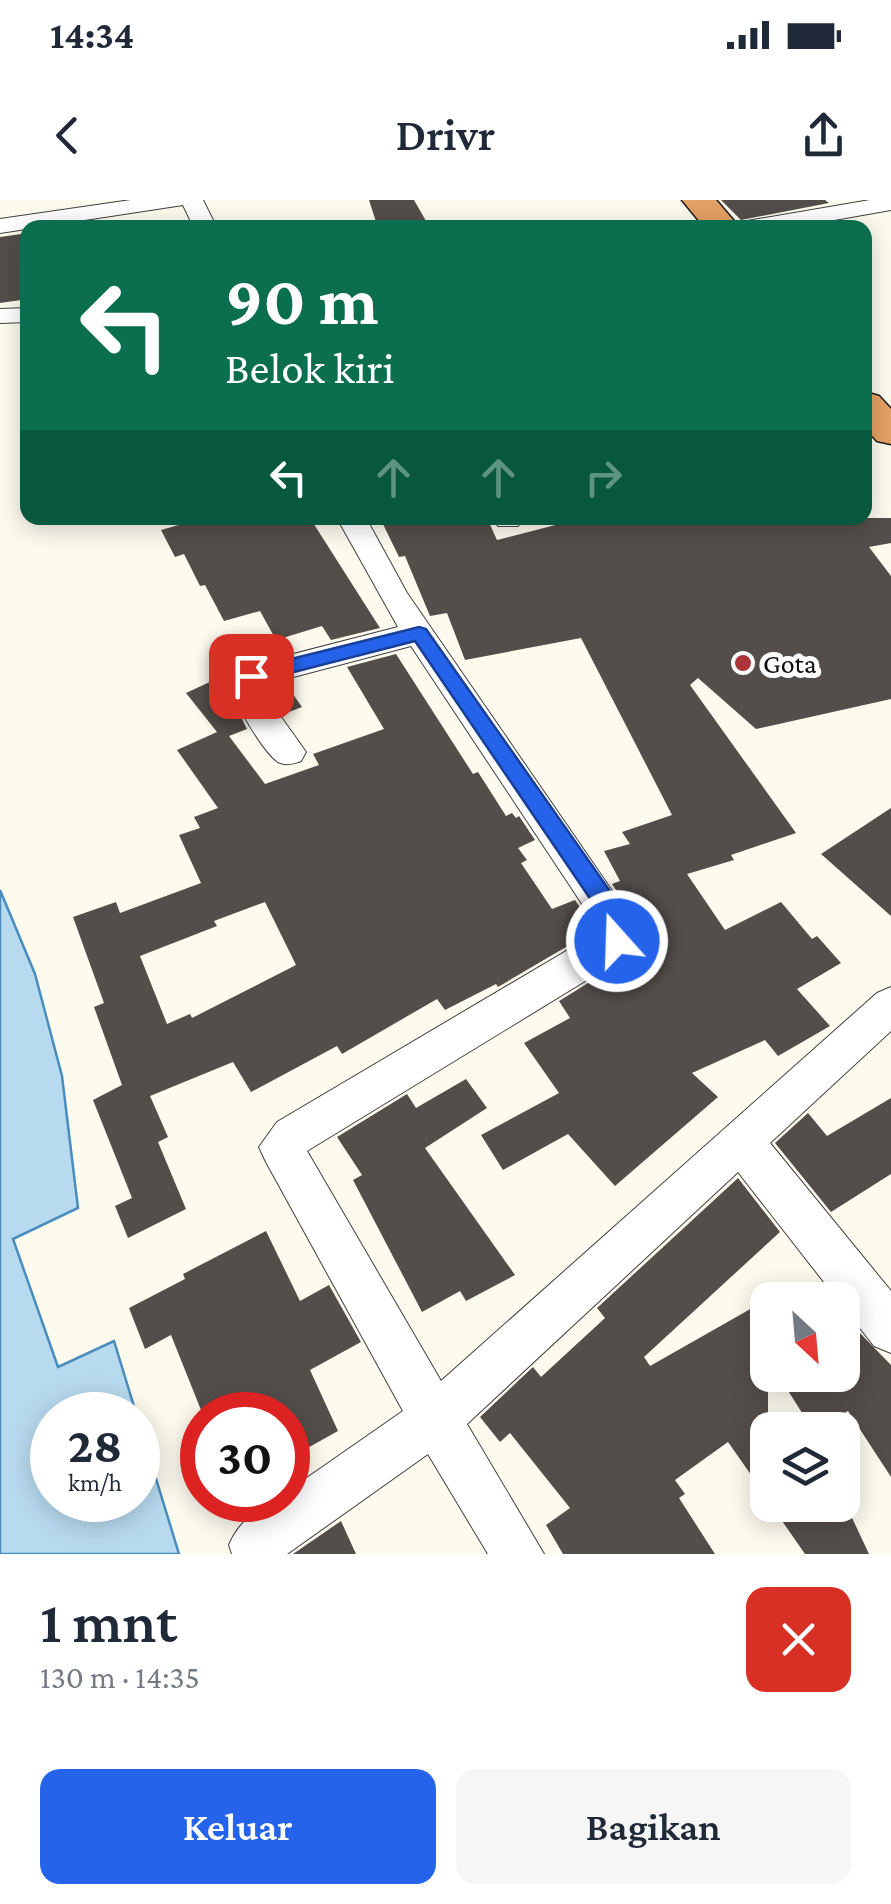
<!DOCTYPE html>
<html lang="id">
<head>
<meta charset="utf-8">
<style>
  body { margin:0; font-family:"Crimson Pro",serif; background:#f6f6f7; color:#1f2937; height:100vh; display:flex; flex-direction:column; font-size:38px; white-space:nowrap }
  * { box-sizing:border-box; margin:0 }
  p { font-size:32px; color:#747a83 }
  .icon { flex:none; width:55px; height:55px; fill:none; stroke:currentColor; stroke-width:2; stroke-linecap:round; stroke-linejoin:round }
  .map { position:relative; height:1354px; overflow:hidden }
  .panel { display:flex; flex-direction:column; background:#fff; flex:1 }
  .panel>* { flex:none }
  .banner { position:absolute; left:20px; top:20px; width:852px; height:305px; border-radius:20px; box-shadow:0 5px 25px #0003; background:#0b6e4f; color:#fff; overflow:hidden }
  .needle { width:65px; rotate:154deg }
  .buttons { position:absolute; left:750px; top:1082px; display:grid; gap:20px }
  .buttons a { display:grid; place-items:center; width:110px; height:110px; border-radius:20px; background:#fff; box-shadow:0 5px 25px #0003; font-size:50px }
  .speed { position:absolute; left:30px; top:1192px; display:flex; gap:20px; font-size:50px; font-weight:700; text-align:center }
  .speed>* { display:grid; place-content:center; width:130px; height:130px; border-radius:50%; background:#fff; box-shadow:0 5px 25px #0003; line-height:1 }
  .speed small { font-size:25px; font-weight:400 }
  .speed .limit { border:15px solid #d22; background:#fff; color:#111 }
  .pin { position:absolute; display:grid; place-items:center; width:85px; height:85px; color:#fff; margin:-42px; border-radius:20px; box-shadow:0 5px 15px #0006 }
  .me { position:absolute; width:110px; margin:-55px; rotate:340deg; stroke-linejoin:round; filter:drop-shadow(0 0 8px #0008) }
  .turn { display:flex; align-items:center; gap:35px; height:210px; padding:0 40px; font-size:45px }
  .turn .icon { width:130px; height:130px; stroke-width:2.5 }
  .turn b { display:block; font-size:70px; line-height:85px }
  .lanes { display:flex; align-items:center; height:95px; padding:0 40px; background:#0003; justify-content:center; gap:50px; direction:ltr }
  .lanes .off { opacity:.35 }
  .round { display:grid; place-items:center; flex:none; width:105px; height:105px; border-radius:20px; background:#f6f6f7 }
  .headline { display:flex; align-items:center; justify-content:space-between; height:170px; padding:0 40px }
  h1 { font-size:60px; font-weight:600; line-height:75px }
  .primary-button { display:flex; gap:20px; margin-top:auto; padding:20px 40px }
  .primary-button a { flex:1; height:115px; border-radius:20px; background:#2563eb; color:#fff; font-size:40px; font-weight:600; line-height:115px; text-align:center }
  .primary-button a+a { background:#f6f6f7; color:#1f2937 }
  .status { display:flex; justify-content:space-between; align-items:center; height:70px; padding:0 50px; background:#fff; direction:ltr }
  .status svg { height:28px; fill:currentColor }
  header { display:flex; justify-content:space-between; align-items:center; height:130px; padding:0 40px; background:#fff; font-size:45px; font-weight:600 }
  .map>svg:first-child { display:block }
  .water { fill:#b8daef; stroke:#488dbe; stroke-width:2.5; fill-rule:evenodd }
  .building { fill:#544e4a; fill-rule:evenodd }
  .lines { fill:none; stroke-linecap:round; stroke-linejoin:round }
  .street-casing { stroke:#404040; stroke-width:2 }
  .highway-casing { stroke:#1e1e1e; stroke-width:3 }
  .street { fill:#fff; fill-rule:evenodd }
  .highway { fill:#e4a165; fill-rule:evenodd }
  .route { fill:#2563eb; stroke:#184099; stroke-width:2.5 }
  .poi-dot { fill:#ad3438; stroke:#fff; stroke-width:4 }
  .labels { text-anchor:middle; dominant-baseline:central; stroke-width:10; stroke-linejoin:round; paint-order:stroke }
  .poi-label { font-size:28px; fill:#0d0d0d; stroke:#fff; text-anchor:start }
</style>
</head>
<body>
<div class="status"><b>14:34</b><svg viewBox="0 0 49 12"><path d="M0 12V9h3v3zM5 12V6h3v6zM10 12V3h3v9zM15 12V0h3v12zM26 1h20v11H26zM47 4h2v5h-2z"/></svg></div>
<header><svg class="icon" aria-label="back" viewBox="0 0 24 24"><path d="M15 5l-7 7 7 7"/></svg>Drivr<svg class="icon" aria-label="share" viewBox="0 0 24 24"><path d="M12 15V3M7 8l5-5 5 5M5 13v7h14v-7"/></svg></header>
<div class="map">
<svg width="891" height="1354" viewBox="0 0 891 1354">
  <rect width="100%" height="100%" fill="#fdfaee"/>
  <path class="water" d="M0,690L35,774L62,876L78,1008L13,1039L58,1167L114,1141L179,1354H0ZM52,1215H138V1300H52Z"/>
  <path class="building" d="M369,0H414L430,28H378Z
    M721,0H825L829,3L741,20Z
    M28,33V99L0,103V37Z
    M203,318H310L380,428L331,440L322,426L276,440L260,411L224,421L205,385L200,386L184,354L175,357L161,330Z
    M380,318H487L497,340L567,322L566,318H891V343L869,347L891,376V499L756,529L698,478L690,485L796,633L731,655L734,660L687,674L725,730L781,702L812,739L817,736L841,763L797,789L830,826L778,856L765,840L692,873L718,897L615,986L568,934L503,970L481,935L559,893L524,843L570,818L559,801L635,754L642,728L612,684L620,681L604,651L630,644L622,632L672,615L581,438L465,460L447,413L430,416L405,356L399,357Z
    M396,454L473,574L478,572L506,616L512,613L516,618L519,616L535,640L518,648L527,660L521,663L552,709L575,700L595,730L498,787L496,784L445,810L437,799L342,854L337,846L251,892L233,862L150,896L168,937L158,942L186,1009L128,1038L115,1006L132,998L93,900L122,885L94,807L104,803L73,717L116,702L120,713L201,683L179,635L200,628L194,617L218,608L177,550L217,532L186,493L227,474L228,491L247,529L229,536L265,584L319,565L313,554L384,529L347,467ZM265,702L296,765L192,818L190,814L167,824L140,756L217,726L214,721Z
    M285,483L302,507L284,514L267,488Z
    M891,608V716L821,654Z
    M466,879L487,908L425,948L515,1075L466,1101L460,1091L422,1112L353,980L362,975L337,937L407,894L416,908Z
    M891,898V974L831,1012L775,943L808,913L827,936Z
    M738,978L780,1032L644,1157L650,1166L768,1099V1299L728,1242L675,1280L685,1294L679,1298L715,1354H563L546,1325L570,1308L510,1233L500,1242L480,1217L533,1167L541,1177L605,1118L597,1108Z
    M266,1031L300,1101L329,1085L361,1142L310,1170L338,1231L302,1251L299,1245L288,1251V1215H203L171,1135L145,1149L129,1108L185,1079L183,1074Z
    M855,1128L891,1165V1277L848,1211L813,1230L778,1175H842V1136Z
    M771,1305H846L869,1354H805Z
    M341,1321L356,1354H293Z"/>
  <g class="lines">
    <g class="street-casing">
      <path id="street" d="M131,0H203L217,28H194L183,5L0,33V19Z
        M870,0H891V10L789,28H736L747,21Z
        M28,108V122L0,123V109Z
        M337,318H366L407,393L639,730L631,753L307,951L441,1181L877,793L891,787V831L770,943L891,1091V1153L874,1146L842,1105V1100H838L738,972L467,1224L544,1354H488L428,1254L287,1354H232L229,1345C238,1323 262,1300 288,1300V1291L403,1211L266,962L259,947L277,922L600,731L411,446L263,485L264,493L306,552L301,561C294,564 286,566 278,562C263,552 232,499 229,481L239,468L398,427Z
        M493,318H522L523,319L518,326H498Z"/>
    </g>
    <g class="highway-casing">
      <path id="highway" d="M682,0H716L740,28H705Z
        M865,192L879,196L891,209V244L877,241L865,228Z"/>
    </g>
    <use href="#street" class="street"/>
    <use href="#highway" class="highway"/>
  </g>
  <path class="route" d="M419,427L426,429L624,711L632,730L625,748H609L606,722L415,441L251,483L241,476L251,469Z"/>
  <circle class="poi-dot" cx="743" cy="463" r="10"/>
  <g class="labels">
    <g class="poi-label">
      <text x="763" y="463">Gota</text>
    </g>
  </g>
</svg>
<div class="buttons">
<a><svg class="needle" viewBox="-14 -14 28 28"><path d="M0-13l5 13h-10z" fill="#e53935"/><path d="M0 13l5-13h-10z" fill="#747a83"/></svg></a>
<a><svg class="icon" aria-label="layers" viewBox="0 0 24 24"><path d="M12 4l9 5-9 5-9-5zM3 14l9 5 9-5"/></svg></a>
</div>
<div class="speed"><div>28<small>km/h</small></div><div class="limit">30</div></div>
<div class="pin" style="left:251px;top:476px;background:#d93025"><svg class="icon" aria-label="arrive" viewBox="0 0 24 24"><path d="M6 21V4h12l-3 4 3 4H6"/></svg></div>
<svg class="me" style="left:617px;top:741px" viewBox="-20 -20 40 40"><circle r="17" fill="#2563eb" stroke="#fff" stroke-width="3"/><path d="M0-11L8 9 0 5-8 9z" fill="#fff"/></svg>
<div class="banner">
<div class="turn"><svg class="icon" aria-label="left" viewBox="0 0 24 24"><path d="M17 20v-9H6M10 6l-5 5 5 5"/></svg><div><b>90 m</b>Belok kiri</div></div>
<div class="lanes"><svg class="icon" aria-label="left" viewBox="0 0 24 24"><path d="M17 20v-9H6M10 6l-5 5 5 5"/></svg><svg class="icon off" aria-label="ahead" viewBox="0 0 24 24"><path d="M12 20V5M6 11l6-6 6 6"/></svg><svg class="icon off" aria-label="ahead" viewBox="0 0 24 24"><path d="M12 20V5M6 11l6-6 6 6"/></svg><svg class="icon off" aria-label="right" viewBox="0 0 24 24"><path d="M7 20v-9h11M14 6l5 5-5 5"/></svg></div>
</div>
</div>
<section class="panel">
<div class="headline"><div><h1>1 mnt</h1><p>130 m · 14:35</p></div><a class="round" style="background:#d93025;color:#fff"><svg class="icon" aria-label="close" viewBox="0 0 24 24"><path d="M6 6l12 12M18 6L6 18"/></svg></a></div>
<div class="primary-button"><a>Keluar</a><a>Bagikan</a></div>
</section>
</body>
</html>
